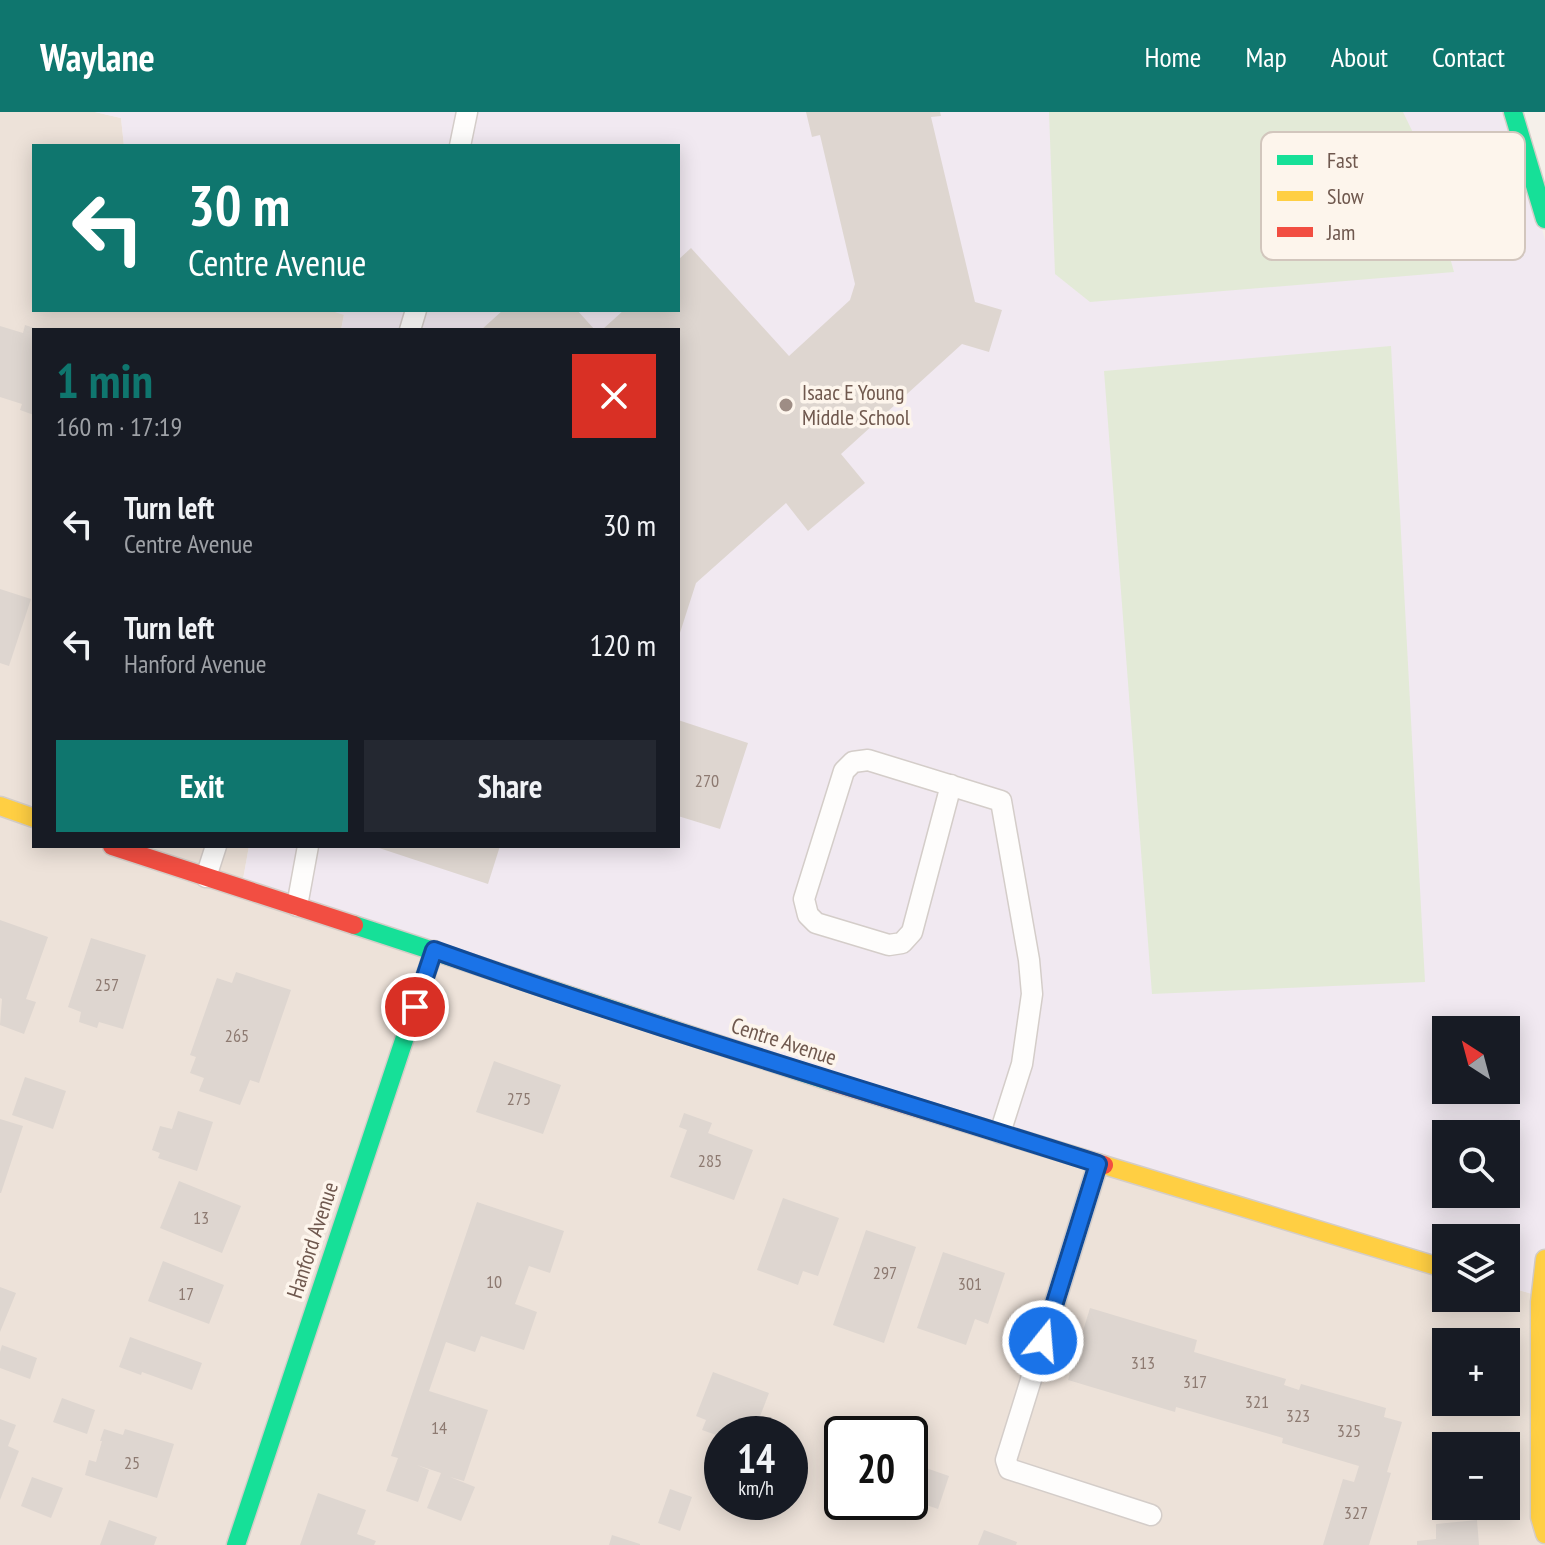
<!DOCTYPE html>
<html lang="en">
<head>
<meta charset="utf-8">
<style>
  body { margin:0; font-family:"PT Sans Narrow",sans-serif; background:#242831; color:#f1f3f6; height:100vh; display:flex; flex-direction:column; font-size:30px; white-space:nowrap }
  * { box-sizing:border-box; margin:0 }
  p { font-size:26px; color:#9ea1a6 }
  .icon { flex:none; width:44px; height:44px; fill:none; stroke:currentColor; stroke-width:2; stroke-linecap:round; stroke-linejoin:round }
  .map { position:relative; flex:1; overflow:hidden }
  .sheet { position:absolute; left:32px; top:216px; width:648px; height:520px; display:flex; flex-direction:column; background:#171b24; border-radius:0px; box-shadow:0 4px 20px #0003 }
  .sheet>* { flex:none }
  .banner { position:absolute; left:32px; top:32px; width:648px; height:168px; border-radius:0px; box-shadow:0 4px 20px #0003; background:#0f766e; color:#fff; overflow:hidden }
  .needle { width:52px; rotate:324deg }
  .tools { position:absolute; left:1432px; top:904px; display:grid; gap:16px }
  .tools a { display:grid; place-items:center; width:88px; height:88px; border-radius:0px; background:#171b24; box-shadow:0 4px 20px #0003; font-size:40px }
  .speed { position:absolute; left:704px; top:1304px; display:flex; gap:16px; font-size:40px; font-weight:700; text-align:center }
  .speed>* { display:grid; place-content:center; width:104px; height:104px; border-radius:50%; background:#171b24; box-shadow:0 4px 20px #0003; line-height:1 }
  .speed small { font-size:20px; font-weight:400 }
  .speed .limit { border:4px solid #111; border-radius:12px; background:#fff; color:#111 }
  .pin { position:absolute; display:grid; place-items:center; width:68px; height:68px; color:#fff; margin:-34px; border:4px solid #fff; border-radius:50%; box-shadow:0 2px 8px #0007 }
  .me { position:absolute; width:88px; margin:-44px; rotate:17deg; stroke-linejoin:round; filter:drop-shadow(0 0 6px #0008) }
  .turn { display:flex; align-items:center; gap:28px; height:168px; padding:0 24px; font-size:36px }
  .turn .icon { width:104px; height:104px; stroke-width:2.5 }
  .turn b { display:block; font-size:56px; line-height:68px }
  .round { display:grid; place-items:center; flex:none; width:84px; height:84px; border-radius:0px; background:#242831 }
  .head { display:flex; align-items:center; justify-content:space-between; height:136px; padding:0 24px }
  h1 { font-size:48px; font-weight:700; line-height:60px; color:#0f766e }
  .action { display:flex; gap:16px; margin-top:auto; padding:16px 24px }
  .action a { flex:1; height:92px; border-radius:0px; background:#0f766e; color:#fff; font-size:32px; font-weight:700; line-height:92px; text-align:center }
  .action a+a { background:#242831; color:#f1f3f6 }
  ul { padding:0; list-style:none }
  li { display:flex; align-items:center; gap:24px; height:120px; padding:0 24px }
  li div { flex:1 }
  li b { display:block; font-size:30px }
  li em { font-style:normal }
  header { display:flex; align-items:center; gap:48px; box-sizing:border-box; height:112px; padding:0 40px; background:#0f766e; color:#fff }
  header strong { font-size:38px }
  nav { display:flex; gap:44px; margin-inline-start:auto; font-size:28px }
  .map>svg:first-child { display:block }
  .residential { fill:#ede2d9; fill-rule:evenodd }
  .education { fill:#f1e9f1; fill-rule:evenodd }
  .green { fill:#e3ead7 }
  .building { fill:#ded6d0 }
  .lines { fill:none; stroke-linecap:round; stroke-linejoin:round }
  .lane-casing { stroke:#d4cdc9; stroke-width:23 }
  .fast-casing { stroke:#d4cdc7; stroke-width:21 }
  .slow-casing { stroke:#d4cdc7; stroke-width:21 }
  .jam-casing { stroke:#d4cdc7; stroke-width:21 }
  .lane { stroke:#fefdfc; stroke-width:20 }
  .fast { stroke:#16e098; stroke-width:18 }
  .slow { stroke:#ffcf43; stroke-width:18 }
  .jam { stroke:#f24e42; stroke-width:18 }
  .route-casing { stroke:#114b97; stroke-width:20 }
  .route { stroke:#1a73e8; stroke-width:14 }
  .poi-dot { fill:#9e8d85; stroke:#fdf5ec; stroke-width:3 }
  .labels { text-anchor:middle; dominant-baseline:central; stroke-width:7; stroke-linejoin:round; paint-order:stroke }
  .number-label { font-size:18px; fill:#8d7a71 }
  .poi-label { font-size:22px; fill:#6f584e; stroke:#fdf5ec; text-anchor:start }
  .street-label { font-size:22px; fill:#6f584e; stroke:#fdf5ec }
  .key { fill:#fdf5ec; stroke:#d2c6bd; stroke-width:2 }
  .key-label { font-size:22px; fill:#6f584e }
</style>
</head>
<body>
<header>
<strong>Waylane</strong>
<nav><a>Home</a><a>Map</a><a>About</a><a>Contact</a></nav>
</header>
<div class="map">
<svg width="1545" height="1433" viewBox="0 0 1545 1433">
  <rect width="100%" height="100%" fill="#f5f0ea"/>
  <path class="residential" d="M0,0H95L121,6L124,34H34V198H329L344,202L341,218H34V734H249L241,778L1446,1155V1186H1506V1174L1545,1186V1433H0ZM1446,1230H1506V1290H1446ZM722,1322H790V1390H722ZM842,1322H910V1390H842ZM1446,1334H1506V1394H1446Z"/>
  <path class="education" d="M95,0H1509L1545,128V1186L1506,1174V1126H1446V1155L241,779L249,734H678V218H341L344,203L329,198H678V34H124L121,6ZM1446,918H1506V978H1446ZM1446,1022H1506V1082H1446Z"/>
  <path class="green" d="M1049,0H1403L1418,31L1454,160L1090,190L1055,162Z
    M1391,234L1425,870L1152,882L1104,259Z"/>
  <path class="building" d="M806,0H940L941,4L931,5L975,190L1002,198L989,240L962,232L841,342L865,371L808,419L786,391L696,471L678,527V218H602L624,198H678V148L691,136L789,244L850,188L855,172L820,23L812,25Z
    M503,198H577L595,218H481Z
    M25,213L34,216V303L20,298L22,292L0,285V214L23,221Z
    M0,477L31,487L9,554L0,551Z
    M678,608L748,631L720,717L678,704Z
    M373,734H500L488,772Z
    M0,808L48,825L26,887L36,890L24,922L0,913L2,887L0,886Z
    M91,826L146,843L123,917L99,910L97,916L79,910L81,900L68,895Z
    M236,860L291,878L259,971L250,968L240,993L199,979L204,966L190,961L196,945L190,943L217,866L232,871Z
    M494,949L561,973L543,1022L476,1000Z
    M25,965L66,979L53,1017L12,1003Z
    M178,999L213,1010L197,1059L158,1046L160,1041L152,1038L160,1014L172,1017Z
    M684,1001L712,1011L708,1021L753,1038L734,1088L670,1065L687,1018L679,1015Z
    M0,1007L23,1014L1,1081H0Z
    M179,1069L241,1094L222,1141L160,1116Z
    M783,1086L839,1106L818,1164L803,1159L798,1173L757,1158Z
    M477,1090L564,1119L550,1161L529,1154L515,1192L537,1200L524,1238L481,1224L475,1240L446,1230L429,1279L488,1298L464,1369L450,1365L475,1375L461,1409L427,1396L441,1361L417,1353L429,1358L418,1390L386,1379L398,1346L391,1344Z
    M866,1118L916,1135L884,1231L833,1213Z
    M943,1140L1005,1161L988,1212L975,1207L966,1233L917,1216Z
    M163,1149L224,1173L209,1212L148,1189Z
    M0,1175L16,1181L0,1220Z
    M1090,1196L1197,1228L1194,1240L1286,1267L1284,1273L1299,1278L1301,1272L1386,1296L1384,1305L1402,1310L1387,1360L1391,1361L1369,1433H1323L1343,1367L1354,1370L1359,1354L1282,1331L1283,1326L1176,1295L1175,1300L1068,1268Z
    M130,1225L202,1251L192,1278L142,1260L141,1263L119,1255Z
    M2,1233L37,1246L30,1267L0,1256V1240Z
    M713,1260L769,1281L754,1320L735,1314L732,1322H722V1325L702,1318L706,1308L696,1304Z
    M62,1286L95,1298L87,1322L53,1310Z
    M0,1307L16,1313L8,1334L19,1339L0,1388Z
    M104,1317L123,1323L125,1317L174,1332L157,1386L85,1363L89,1348L96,1350L102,1329H100Z
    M923,1355L949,1364L938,1397L912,1388Z
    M32,1365L63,1376L51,1406L21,1394Z
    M670,1377L692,1385L680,1419L658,1411Z
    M318,1381L366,1398L357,1422L376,1429L374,1433H300Z
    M109,1408L157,1425L154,1433H100Z
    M1477,1408L1479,1433H1417V1429L1436,1427V1412Z
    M984,1418L1017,1430L1016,1433H978Z
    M612,1423L640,1432V1433H609Z"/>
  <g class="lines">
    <g class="lane-casing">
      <path id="lane" d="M460,34L467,0
        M410,218L416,198
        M951,673L912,820L902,831L889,833L816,811L808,803L804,787L844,659L853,650L868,648L1001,689L1029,848L1032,882L1022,952L1000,1021
        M206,765L216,734
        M297,794L308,734
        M1098,1052L1006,1348L1009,1357L1151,1403"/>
    </g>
    <g class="fast-casing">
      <path id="fast" d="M1513,0L1545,107
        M354,813L832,970
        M236,1433L434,838"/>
    </g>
    <g class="slow-casing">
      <path id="slow" d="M0,694L34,706
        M1104,1053L1446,1157
        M1545,1147L1540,1190V1405L1545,1422"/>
    </g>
    <g class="jam-casing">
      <path id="jam" d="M112,734L354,813
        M832,970L1104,1053"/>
    </g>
    <use href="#lane" class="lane"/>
    <use href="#fast" class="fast"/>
    <use href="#slow" class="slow"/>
    <use href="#jam" class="jam"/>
  </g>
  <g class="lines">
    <g class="route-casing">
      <path id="route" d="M415,895L434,838C653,916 876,981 1098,1052L1043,1229"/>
    </g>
    <use href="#route" class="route"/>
  </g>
  <circle class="poi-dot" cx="786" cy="293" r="8"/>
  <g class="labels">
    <g class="number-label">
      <text x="707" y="668">270</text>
      <text x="107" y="872">257</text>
      <text x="237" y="923">265</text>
      <text x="519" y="986">275</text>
      <text x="710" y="1048">285</text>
      <text x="201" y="1105">13</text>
      <text x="885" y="1160">297</text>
      <text x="494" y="1169">10</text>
      <text x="970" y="1171">301</text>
      <text x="186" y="1181">17</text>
      <text x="1143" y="1250">313</text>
      <text x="1195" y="1269">317</text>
      <text x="1257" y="1289">321</text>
      <text x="1298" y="1303">323</text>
      <text x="439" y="1315">14</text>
      <text x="1349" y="1318">325</text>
      <text x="132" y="1350">25</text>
      <text x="1356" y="1400">327</text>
    </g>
    <g class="poi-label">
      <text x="802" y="280">Isaac E Young<tspan x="802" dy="25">Middle School</tspan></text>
    </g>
    <g class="street-label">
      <text transform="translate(784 929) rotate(18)">Centre Avenue</text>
      <text transform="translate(312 1128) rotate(-72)">Hanford Avenue</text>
    </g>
  </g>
  <rect x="1261" y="20" width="264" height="128" rx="12" class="key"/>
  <rect x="1277" y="43" width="36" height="10" fill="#16e098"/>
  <rect x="1277" y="79" width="36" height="10" fill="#ffcf43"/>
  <rect x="1277" y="115" width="36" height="10" fill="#f24e42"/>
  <g class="key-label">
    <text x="1327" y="56">Fast</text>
    <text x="1327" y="92">Slow</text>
    <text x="1327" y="128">Jam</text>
  </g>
</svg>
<div class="tools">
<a><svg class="needle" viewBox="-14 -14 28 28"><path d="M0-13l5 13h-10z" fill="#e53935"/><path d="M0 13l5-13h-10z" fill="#9ea1a6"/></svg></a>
<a><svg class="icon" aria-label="search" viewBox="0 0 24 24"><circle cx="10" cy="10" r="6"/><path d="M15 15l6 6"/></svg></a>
<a><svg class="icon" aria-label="layers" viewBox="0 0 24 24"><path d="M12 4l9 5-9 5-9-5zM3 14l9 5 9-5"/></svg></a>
<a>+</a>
<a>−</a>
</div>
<div class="speed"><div>14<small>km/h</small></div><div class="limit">20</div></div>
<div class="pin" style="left:415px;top:895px;background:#d93025"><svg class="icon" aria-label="arrive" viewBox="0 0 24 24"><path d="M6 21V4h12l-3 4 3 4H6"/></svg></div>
<svg class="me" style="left:1043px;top:1229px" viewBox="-20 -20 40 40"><circle r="17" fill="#1a73e8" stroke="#fff" stroke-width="3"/><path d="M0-11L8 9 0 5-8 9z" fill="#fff"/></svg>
<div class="banner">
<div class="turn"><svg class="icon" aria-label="left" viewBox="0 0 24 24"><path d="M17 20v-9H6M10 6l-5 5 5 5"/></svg><div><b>30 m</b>Centre Avenue</div></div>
</div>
<section class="sheet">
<div class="head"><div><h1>1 min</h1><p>160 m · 17:19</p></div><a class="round" style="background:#d93025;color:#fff"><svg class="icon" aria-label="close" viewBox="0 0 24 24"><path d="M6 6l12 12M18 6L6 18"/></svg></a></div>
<ul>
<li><svg class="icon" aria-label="left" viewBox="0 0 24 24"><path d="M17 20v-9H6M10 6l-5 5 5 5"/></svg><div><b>Turn left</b><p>Centre Avenue</p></div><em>30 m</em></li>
<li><svg class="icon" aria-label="left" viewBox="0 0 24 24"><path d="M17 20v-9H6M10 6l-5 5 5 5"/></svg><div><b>Turn left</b><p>Hanford Avenue</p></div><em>120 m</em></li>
</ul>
<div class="action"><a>Exit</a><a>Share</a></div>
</section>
</div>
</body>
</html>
